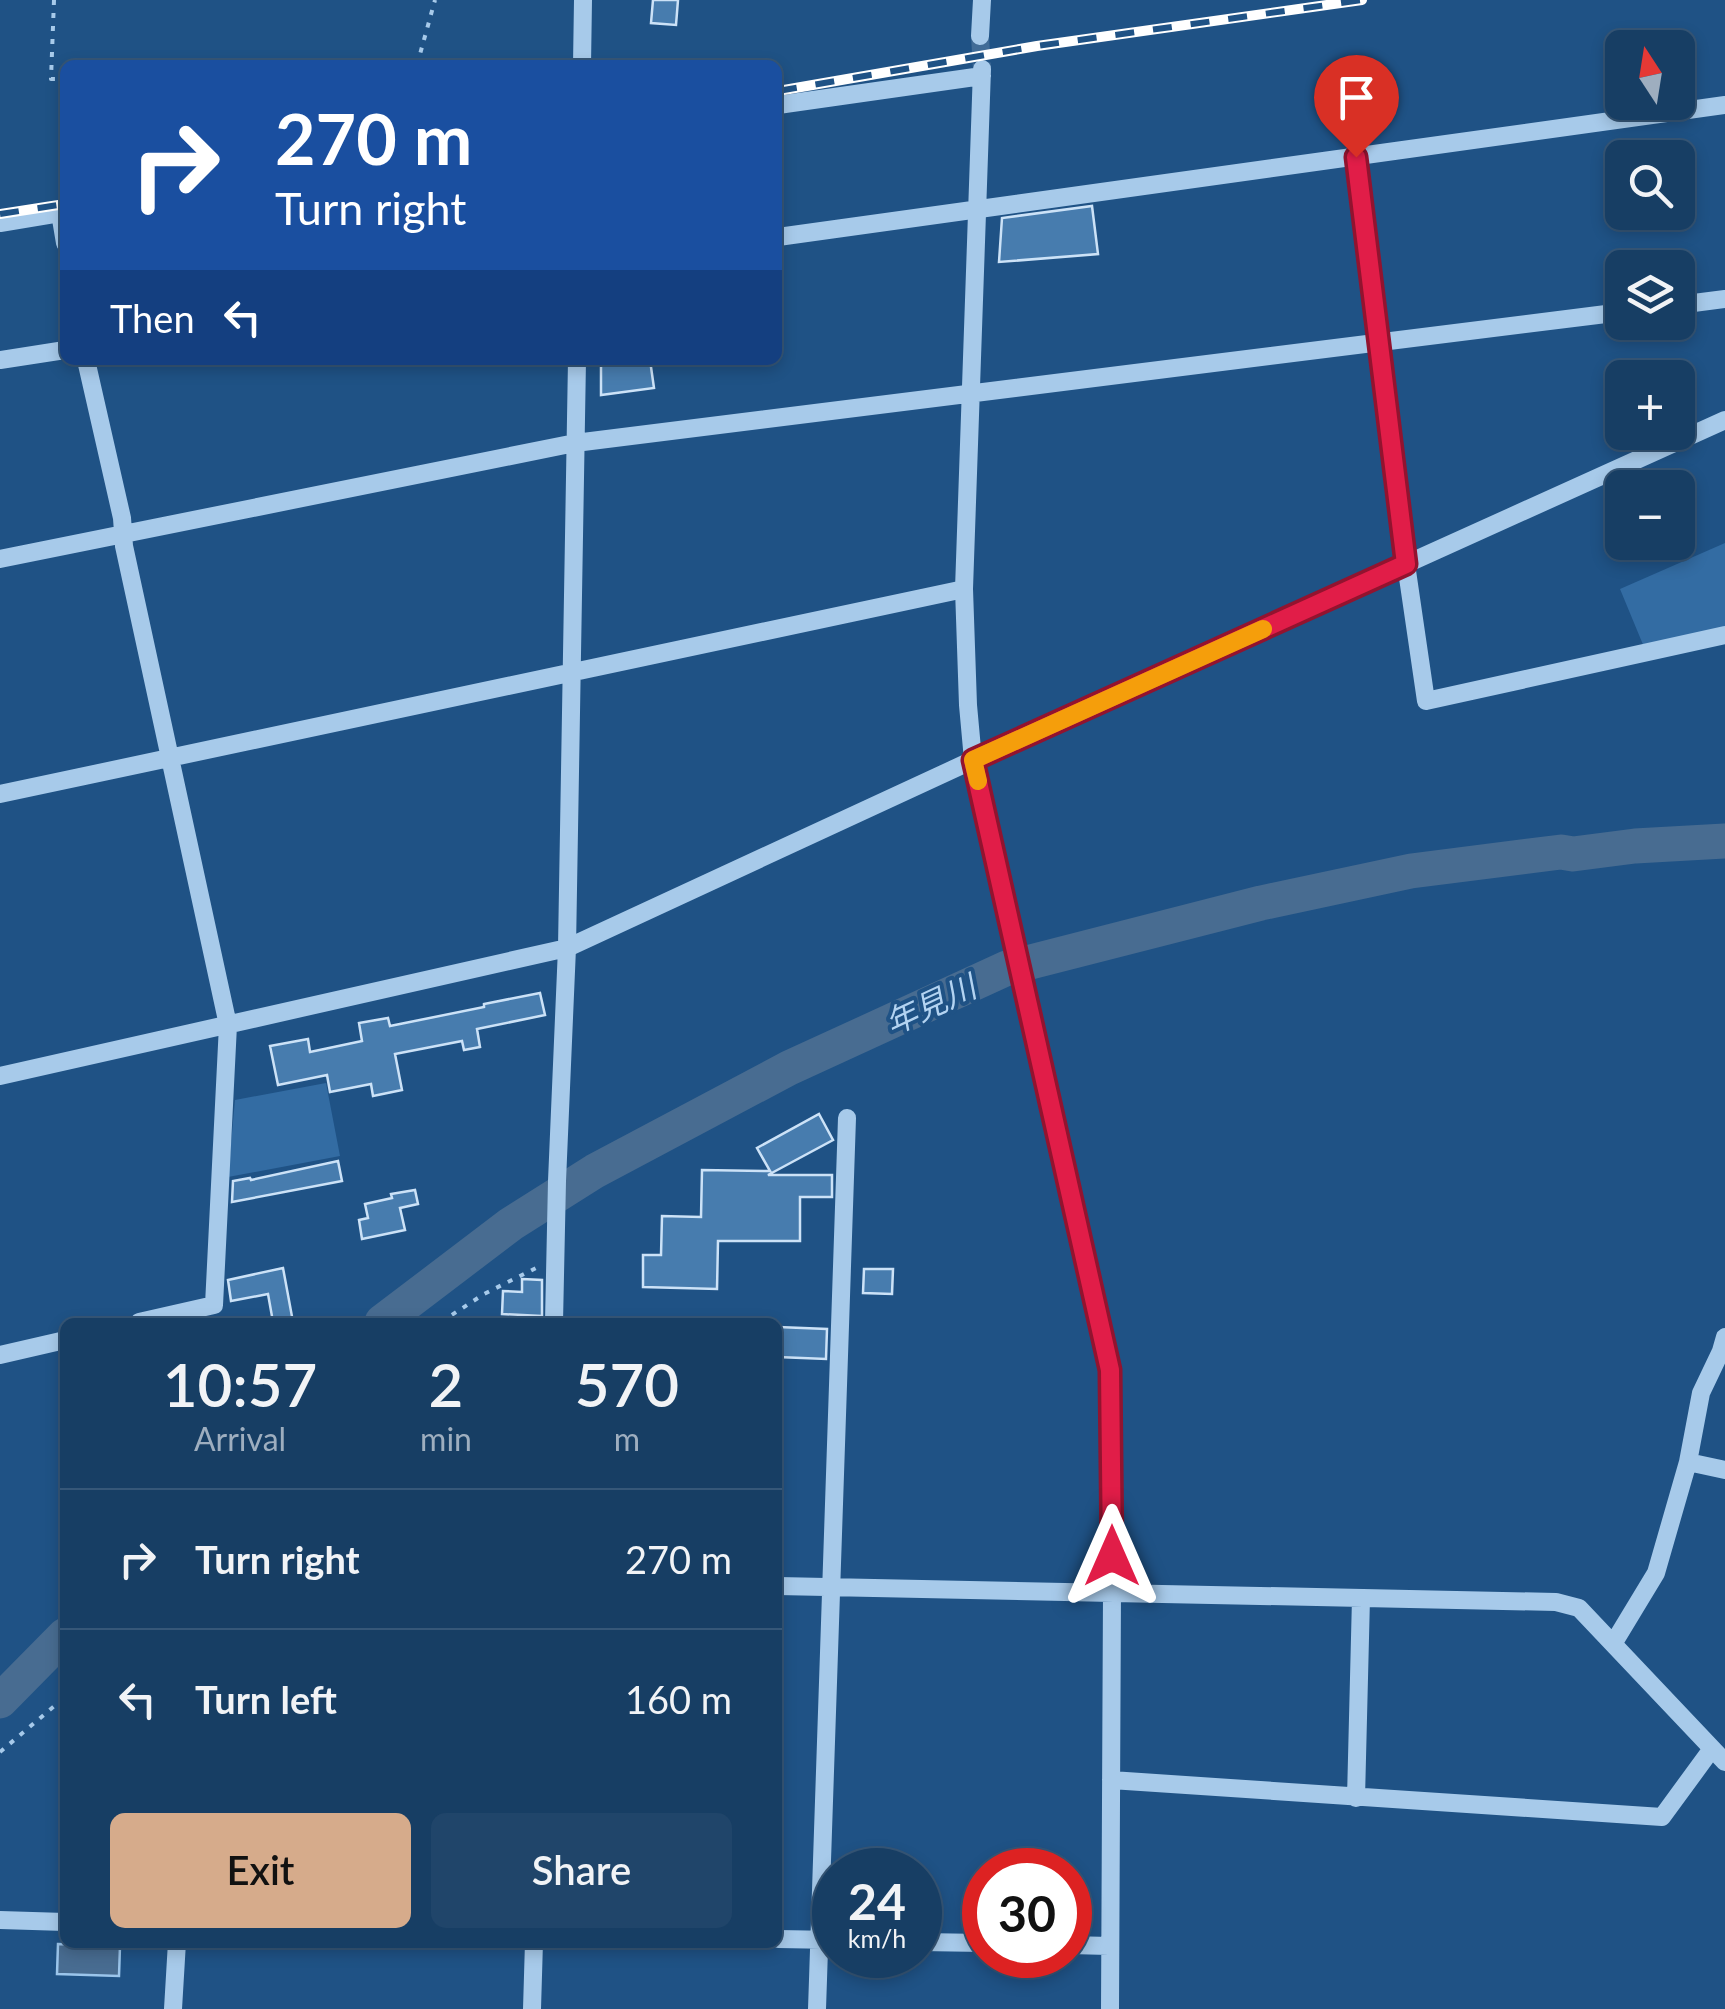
<!DOCTYPE html>
<html lang="en">
<head>
<meta charset="utf-8">
<style>
  body { margin:0; font-family:Lato,"Noto Sans JP",sans-serif; background:#20456a; color:#f1f3f6; height:100vh; display:flex; flex-direction:column; font-size:38px; white-space:nowrap }
  * { box-sizing:border-box; margin:0 }
  p { font-size:32px; color:#9eaebf }
  .icon { flex:none; width:55px; height:55px; fill:none; stroke:currentColor; stroke-width:2; stroke-linecap:round; stroke-linejoin:round }
  .map { position:relative; flex:1; overflow:hidden }
  .details { position:absolute; left:60px; top:1318px; width:722px; height:630px; display:flex; flex-direction:column; background:#173e64; border-radius:15px; box-shadow:0 5px 15px #0003,0 0 0 2px #365778 }
  .details>* { flex:none }
  .top-card { position:absolute; left:60px; top:60px; width:722px; height:305px; border-radius:15px; box-shadow:0 5px 15px #0003,0 0 0 2px #365778; background:#1a4fa0; color:#fff; overflow:hidden }
  .needle { width:65px; rotate:348deg }
  .controls { position:absolute; left:1605px; top:30px; display:grid; gap:20px }
  .controls a { display:grid; place-items:center; width:90px; height:90px; border-radius:15px; background:#173e64; box-shadow:0 5px 15px #0003,0 0 0 2px #365778; font-size:50px }
  .speed { position:absolute; left:812px; top:1848px; display:flex; gap:20px; font-size:50px; font-weight:700; text-align:center }
  .speed>* { display:grid; place-content:center; width:130px; height:130px; border-radius:50%; background:#173e64; box-shadow:0 5px 15px #0003,0 0 0 2px #365778; line-height:1 }
  .speed small { font-size:25px; font-weight:400 }
  .speed .limit { border:15px solid #d22; background:#fff; color:#111 }
  .pin { position:absolute; display:grid; place-items:center; width:85px; height:85px; color:#fff; margin:-102px -42px; border-radius:50% 50% 50% 0; rotate:-45deg; box-shadow:0 0 10px #0007 }
  .pin .icon { rotate:45deg }
  .me { position:absolute; width:110px; margin:-55px; rotate:0deg; stroke-linejoin:round; filter:drop-shadow(0 0 8px #0008) }
  .turn { display:flex; align-items:center; gap:35px; height:210px; padding:0 50px; font-size:45px }
  .turn .icon { width:130px; height:130px; stroke-width:2.5 }
  .turn b { display:block; font-size:70px; line-height:85px }
  .then { display:flex; align-items:center; height:95px; padding:0 50px; background:#0003; gap:20px; font-size:38px }
  .eta { display:flex; justify-content:space-evenly; align-items:center; height:170px; text-align:center }
  .eta b { font-size:60px; font-weight:600; line-height:70px }
  .primary-button { display:flex; gap:20px; margin-top:auto; padding:20px 50px }
  .primary-button a { flex:1; height:115px; border-radius:15px; background:#d6ab8b; color:#111; font-size:40px; font-weight:600; line-height:115px; text-align:center }
  .primary-button a+a { background:#20456a; color:#f1f3f6 }
  ul { padding:0; list-style:none }
  li { display:flex; align-items:center; gap:30px; height:140px; padding:0 50px; border-top:2px solid #365778 }
  li div { flex:1 }
  li b { display:block; font-size:38px }
  li em { font-style:normal }
  .map>svg:first-child { display:block }
  .green { fill:#336ca3 }
  .water { fill:#486c91; stroke:#9bc5eb; stroke-width:2.5 }
  .lines { fill:none; stroke-linecap:round; stroke-linejoin:round }
  .river { stroke:#486c91; stroke-width:35 }
  .building { fill:#477cae; stroke:#cce2f7; stroke-width:2.5 }
  .minor-tunnel { stroke:#416c97; stroke-width:18; stroke-dasharray:18 9; stroke-linecap:butt }
  .path { stroke:#a7caea; stroke-width:4; stroke-dasharray:5 8; stroke-linecap:butt }
  .minor { stroke:#a7caea; stroke-width:18 }
  .rail-casing { stroke:#fff; stroke-width:10 }
  .rail { stroke:#1f5285; stroke-width:6; stroke-dasharray:19; stroke-linecap:butt }
  .route-casing { stroke:#92132f; stroke-width:25 }
  .route { stroke:#e11d48; stroke-width:18 }
  .slow { stroke:#f59e0b; stroke-width:18 }
  .labels { text-anchor:middle; dominant-baseline:central; stroke-width:8; stroke-linejoin:round; paint-order:stroke }
  .water-label { font-size:32px; font-style:italic; fill:#b3d3f1; stroke:#1f5285 }
</style>
</head>
<body>
<div class="map">
<svg width="1725" height="2009" viewBox="0 0 1725 2009">
  <rect width="100%" height="100%" fill="#1f5285"/>
  <path class="green" d="M1725,543V630L1644,647L1620,589Z
    M326,1083L340,1156L228,1177L235,1100Z"/>
  <path class="water" d="M58,1944L120,1946L119,1976L57,1974Z"/>
  <g class="lines">
    <path class="river" d="M382,1322L511,1224L595,1171L789,1068L1007,968L1261,903L1411,871L1561,852L1573,854L1635,846L1725,841
      M0,1701L65,1635"/>
  </g>
  <path class="building" d="M653,0H678L676,25L651,23Z
    M1092,206L1098,254L999,262L1002,218Z
    M601,360H650L654,388L601,395Z
    M540,993L545,1015L477,1029L480,1047L464,1050L462,1041L395,1054L402,1090L373,1096L371,1084L330,1092L327,1075L278,1085L270,1046L308,1039L310,1052L362,1041L359,1023L388,1018L390,1026L484,1007V1004Z
    M819,1114L833,1140L768,1175H832V1197H800V1241H718L717,1289L643,1287V1255H661L662,1216L701,1217L702,1170L770,1171L757,1148Z
    M338,1161L342,1181L232,1202L233,1181L250,1178L251,1180Z
    M415,1190L418,1204L400,1208L405,1230L362,1239L359,1220L368,1218L365,1204L392,1198L391,1194Z
    M283,1268L293,1322H273L268,1294L231,1301L228,1280Z
    M864,1269H893L892,1294L863,1293Z
    M522,1279L542,1280V1316L502,1314L503,1291L522,1292Z
    M778,1327L827,1329L826,1359L778,1357Z"/>
  <g class="lines">
    <path class="minor-tunnel" d="M980,36L982,69"/>
    <path class="path" d="M54,0L51,79H65
      M417,65L435,0
      M441,1322L484,1294L536,1268
      M0,1752L65,1697"/>
    <path class="minor" d="M980,36L982,0
      M582,65L583,0
      M982,69L964,589L968,705L973,760L1111,1370L1112,1593L1110,2009
      M778,105L982,76
      M1356,157L1406,564L1426,701L1725,635
      M65,213H60L65,243
      M0,223L60,213
      M778,237L1725,105
      M1678,305L1725,299
      M0,360L65,350
      M86,360L122,518L124,546L228,1025L214,1305L139,1322
      M0,559L575,443L1622,312
      M0,794L964,589
      M0,1076L567,948L973,760L1725,420
      M554,1322L557,1181L567,948L577,360
      M0,1355L65,1340
      M1688,1462L1725,1470
      M778,1586L1556,1602L1579,1608L1725,1762
      M1613,1644L1656,1573L1688,1462L1701,1393L1721,1351L1725,1337
      M1111,1780L1662,1817L1711,1750
      M1356,1798L1361,1598
      M0,1920L65,1922
      M778,1939L835,1940
      M920,1942L985,1943
      M1070,1945L1109,1946
      M173,2009L177,1942
      M532,2009L534,1942
      M817,2009L847,1118"/>
    <g class="rail-casing">
      <path id="rail" d="M778,91L1037,46L1362,0
        M0,214L65,204"/>
    </g>
    <use href="#rail" class="rail"/>
  </g>
  <g class="lines">
    <g class="route-casing">
      <path id="route" d="M1112,1556L1110,1370L973,760L1406,564L1356,157"/>
    </g>
    <use href="#route" class="route"/>
    <path class="slow" d="M978,781L973,760L1263,629"/>
  </g>
  <g class="labels">
    <g class="water-label">
      <text transform="translate(930 1004) rotate(-25)">年見川</text>
    </g>
  </g>
</svg>
<div class="controls">
<a><svg class="needle" viewBox="-14 -14 28 28"><path d="M0-13l5 13h-10z" fill="#e53935"/><path d="M0 13l5-13h-10z" fill="#9eaebf"/></svg></a>
<a><svg class="icon" aria-label="search" viewBox="0 0 24 24"><circle cx="10" cy="10" r="6"/><path d="M15 15l6 6"/></svg></a>
<a><svg class="icon" aria-label="layers" viewBox="0 0 24 24"><path d="M12 4l9 5-9 5-9-5zM3 14l9 5 9-5"/></svg></a>
<a>+</a>
<a>−</a>
</div>
<div class="speed"><div>24<small>km/h</small></div><div class="limit">30</div></div>
<div class="pin" style="left:1356px;top:157px;background:#d93025"><svg class="icon" aria-label="arrive" viewBox="0 0 24 24"><path d="M6 21V4h12l-3 4 3 4H6"/></svg></div>
<svg class="me" style="left:1112px;top:1556px" viewBox="-20 -20 40 40"><path d="M0-17L14 15 0 8-14 15z" fill="#e11d48" stroke="#fff" stroke-width="4"/></svg>
<div class="top-card">
<div class="turn"><svg class="icon" aria-label="right" viewBox="0 0 24 24"><path d="M7 20v-9h11M14 6l5 5-5 5"/></svg><div><b>270 m</b>Turn right</div></div>
<div class="then">Then<svg class="icon" aria-label="left" viewBox="0 0 24 24"><path d="M17 20v-9H6M10 6l-5 5 5 5"/></svg></div>
</div>
<section class="details">
<div class="eta">
<div><b>10:57</b><p>Arrival</p></div>
<div><b>2</b><p>min</p></div>
<div><b>570</b><p>m</p></div>
</div>
<ul>
<li><svg class="icon" aria-label="right" viewBox="0 0 24 24"><path d="M7 20v-9h11M14 6l5 5-5 5"/></svg><div><b>Turn right</b></div><em>270 m</em></li>
<li><svg class="icon" aria-label="left" viewBox="0 0 24 24"><path d="M17 20v-9H6M10 6l-5 5 5 5"/></svg><div><b>Turn left</b></div><em>160 m</em></li>
</ul>
<div class="primary-button"><a>Exit</a><a>Share</a></div>
</section>
</div>
</body>
</html>
